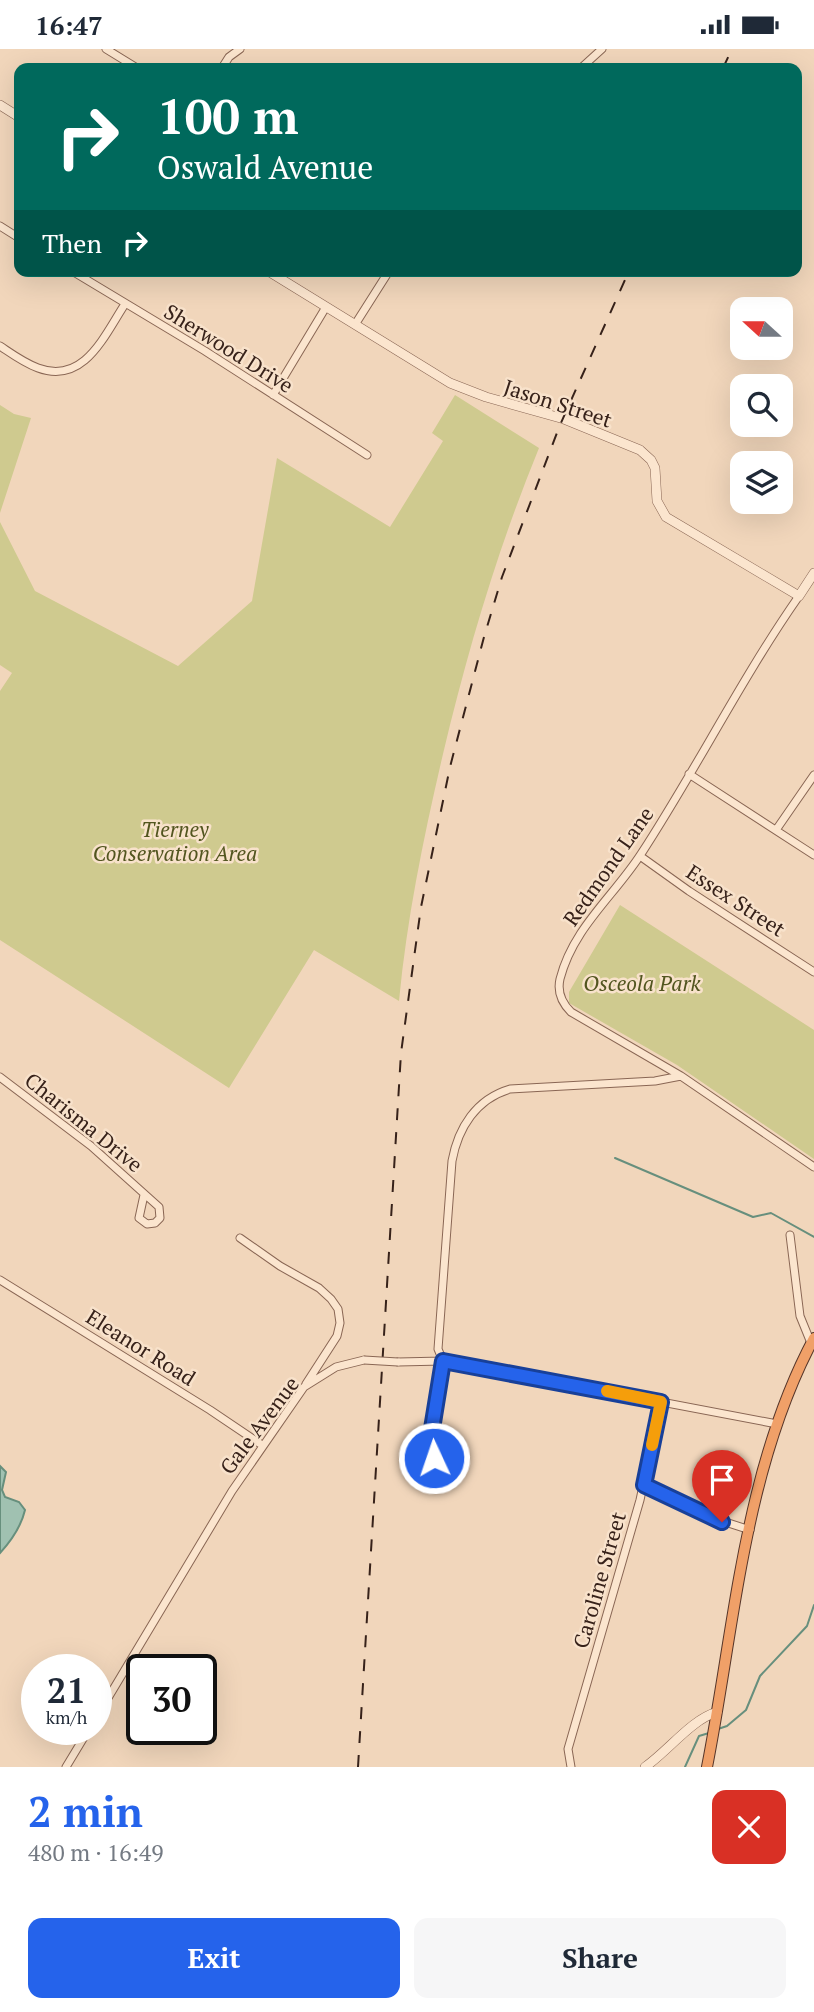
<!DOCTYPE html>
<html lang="en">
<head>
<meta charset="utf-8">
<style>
  body { margin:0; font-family:"PT Serif",serif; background:#f6f6f7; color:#1f2937; height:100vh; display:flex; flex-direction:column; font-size:26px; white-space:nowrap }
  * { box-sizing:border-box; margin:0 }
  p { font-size:23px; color:#747a83 }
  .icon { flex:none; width:38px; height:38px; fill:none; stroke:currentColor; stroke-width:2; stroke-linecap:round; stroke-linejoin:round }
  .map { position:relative; height:1718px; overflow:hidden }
  .details { display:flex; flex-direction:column; background:#fff; flex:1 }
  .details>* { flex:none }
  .hud { position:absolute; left:14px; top:14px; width:788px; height:214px; border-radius:14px; box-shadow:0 7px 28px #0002; background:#00695c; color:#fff; overflow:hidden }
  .needle { width:46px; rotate:291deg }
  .tools { position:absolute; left:730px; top:248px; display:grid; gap:14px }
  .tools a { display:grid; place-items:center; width:63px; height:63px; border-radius:14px; background:#fff; box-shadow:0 7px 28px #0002; font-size:35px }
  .speed { position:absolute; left:21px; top:1605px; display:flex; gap:14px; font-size:35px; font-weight:700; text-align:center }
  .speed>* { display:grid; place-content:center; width:91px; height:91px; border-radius:50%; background:#fff; box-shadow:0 7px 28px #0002; line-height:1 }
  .speed small { font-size:18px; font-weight:400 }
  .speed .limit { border:4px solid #111; border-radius:10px; background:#fff; color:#111 }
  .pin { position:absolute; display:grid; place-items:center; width:60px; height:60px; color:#fff; margin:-72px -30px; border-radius:50% 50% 50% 0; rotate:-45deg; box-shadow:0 0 7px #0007 }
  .pin .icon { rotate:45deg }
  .me { position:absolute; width:77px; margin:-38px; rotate:357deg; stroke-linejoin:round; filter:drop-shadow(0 0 5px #0008) }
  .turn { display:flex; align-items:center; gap:24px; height:147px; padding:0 28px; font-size:32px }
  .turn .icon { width:91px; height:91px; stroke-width:2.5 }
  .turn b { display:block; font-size:49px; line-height:60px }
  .then { display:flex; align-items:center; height:66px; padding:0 28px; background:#0003; gap:14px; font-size:26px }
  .round { display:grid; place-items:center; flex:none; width:74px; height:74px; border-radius:14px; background:#f6f6f7 }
  .summary { display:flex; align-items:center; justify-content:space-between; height:119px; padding:0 28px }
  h1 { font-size:42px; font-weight:700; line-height:52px; color:#2563eb }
  .primary-button { display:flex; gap:14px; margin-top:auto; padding:14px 28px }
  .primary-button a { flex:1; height:80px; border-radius:14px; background:#2563eb; color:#fff; font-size:28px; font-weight:700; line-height:80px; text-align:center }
  .primary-button a+a { background:#f6f6f7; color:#1f2937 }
  .status { display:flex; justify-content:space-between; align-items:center; height:49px; padding:0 35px; background:#fff; direction:ltr }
  .status svg { height:19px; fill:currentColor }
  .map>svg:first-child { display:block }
  .green { fill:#cfca8f }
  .water { fill:#a0c1b1; stroke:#678f7d; stroke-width:2 }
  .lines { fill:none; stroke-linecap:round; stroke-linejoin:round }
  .stream { stroke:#678f7d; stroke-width:2 }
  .minor-casing { stroke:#896654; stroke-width:9 }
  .tertiary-casing { stroke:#896654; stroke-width:10 }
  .trunk-casing { stroke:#563529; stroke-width:12 }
  .minor { stroke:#fbe5ce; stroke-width:7 }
  .tertiary { stroke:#fbe5ce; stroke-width:9 }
  .trunk { stroke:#f0a068; stroke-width:10 }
  .rail { stroke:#37221a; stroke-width:2; stroke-dasharray:12 12; stroke-linecap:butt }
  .minor-bridge-casing { stroke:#896654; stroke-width:9; stroke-linecap:butt }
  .minor-bridge { stroke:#fbe5ce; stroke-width:7 }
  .route-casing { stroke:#184099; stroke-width:18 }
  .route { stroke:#2563eb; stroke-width:12 }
  .slow { stroke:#f59e0b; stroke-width:12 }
  .labels { text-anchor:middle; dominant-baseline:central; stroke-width:5; stroke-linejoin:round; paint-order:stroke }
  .street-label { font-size:21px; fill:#37221a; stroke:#f8e2cb }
  .park-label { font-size:21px; font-style:italic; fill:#52551f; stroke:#f8e2cb }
</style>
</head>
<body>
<div class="status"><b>16:47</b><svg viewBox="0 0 49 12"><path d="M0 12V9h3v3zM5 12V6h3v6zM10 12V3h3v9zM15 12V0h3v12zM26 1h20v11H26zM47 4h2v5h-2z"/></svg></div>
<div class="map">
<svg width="814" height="1718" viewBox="0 0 814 1718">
  <rect width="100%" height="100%" fill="#f1d6bb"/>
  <path class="green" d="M455,346L539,399C498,499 468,600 443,705C424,786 407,868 399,952L314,901L229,1039L0,891V642L12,624L0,616V473L35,542L178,617L252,552L277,409L390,478L443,392L432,384Z
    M0,356L14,365L31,369L0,464Z
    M620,856L814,981V1110L677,1016L569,954V943Z"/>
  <path class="water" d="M0,1417L6,1423L2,1441L5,1448L19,1453L25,1461C21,1478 12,1491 0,1504Z"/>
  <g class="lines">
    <path class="stream" d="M615,1109L753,1168L771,1164L814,1188
      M718,1680L727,1677L746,1661L760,1627L807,1577L814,1556
      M685,1718L699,1687L709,1684"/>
    <g class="minor-casing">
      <path id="minor" d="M106,0L137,19
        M222,19L229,8L240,0
        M581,19L602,0
        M0,177L19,189
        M72,222L205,302L367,406
        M356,274L389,222
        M0,297C12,305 24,314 38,319C84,336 104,287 125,255
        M273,346L326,258
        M689,725L814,806
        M776,781L814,726
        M640,807L689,842L814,923
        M681,1027L814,1118
        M0,1028L91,1097L159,1158L160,1169L155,1174L147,1175L139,1169L144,1146
        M790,1186L800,1267L811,1294
        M240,1189L280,1217L319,1239L331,1250L338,1260L340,1274L337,1287L306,1335
        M0,1231L210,1361L262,1396
        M443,1312L438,1300L452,1112C458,1079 476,1050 510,1040L655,1032L681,1027L571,963C561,953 557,943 560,930C573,879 614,847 641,805C696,721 741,630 799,547
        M398,1313L443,1312L461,1315L777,1375
        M441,1426L431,1401L430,1392L443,1312
        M644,1436L716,1470L750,1481
        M96,1669L232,1442L304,1338L336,1318L364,1311
        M66,1718L89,1680
        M571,1718L568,1700L640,1451L661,1353"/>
    </g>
    <g class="tertiary-casing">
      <path id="tertiary" d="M0,56L19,68
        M268,222L450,334L486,348L564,370L640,401L651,411L655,419L657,452L666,468L799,547L814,524
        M645,1718C668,1702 692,1670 717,1663"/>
    </g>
    <g class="trunk-casing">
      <path id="trunk" d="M707,1718C735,1575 744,1420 814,1289"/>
    </g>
    <use href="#minor" class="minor"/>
    <use href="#tertiary" class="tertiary"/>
    <use href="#trunk" class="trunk"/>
    <path class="rail" d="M723,19L732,0
      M358,1718L401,1004L421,858L450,718L484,588L502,528L560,376L629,222"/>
    <g class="minor-bridge-casing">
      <path id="minor-bridge" d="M364,1311L398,1313"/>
    </g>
    <use href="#minor-bridge" class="minor-bridge"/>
  </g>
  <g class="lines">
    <g class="route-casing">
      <path id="route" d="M434,1409L430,1392L443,1312L661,1353L644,1436L722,1473"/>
    </g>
    <use href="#route" class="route"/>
    <path class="slow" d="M607,1342L661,1353L652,1396"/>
  </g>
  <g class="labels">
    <g class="street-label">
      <text transform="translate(229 299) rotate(32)">Sherwood Drive</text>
      <text transform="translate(558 354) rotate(18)">Jason Street</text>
      <text transform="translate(608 817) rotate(-55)">Redmond Lane</text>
      <text transform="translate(736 851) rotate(33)">Essex Street</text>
      <text transform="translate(84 1073) rotate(39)">Charisma Drive</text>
      <text transform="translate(141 1298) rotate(32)">Eleanor Road</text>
      <text transform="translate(259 1376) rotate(-53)">Gale Avenue</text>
      <text transform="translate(599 1531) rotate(-74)">Caroline Street</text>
    </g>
    <g class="park-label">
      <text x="175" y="780">Tierney<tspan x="175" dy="24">Conservation Area</tspan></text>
      <text x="642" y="934">Osceola Park</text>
    </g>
  </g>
</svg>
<div class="tools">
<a><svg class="needle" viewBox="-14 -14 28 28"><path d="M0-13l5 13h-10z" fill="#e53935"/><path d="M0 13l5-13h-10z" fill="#747a83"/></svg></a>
<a><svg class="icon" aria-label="search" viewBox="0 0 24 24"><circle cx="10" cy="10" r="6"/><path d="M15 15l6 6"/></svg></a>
<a><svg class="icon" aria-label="layers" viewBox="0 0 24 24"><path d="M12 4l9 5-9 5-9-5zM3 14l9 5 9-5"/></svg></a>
</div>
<div class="speed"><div>21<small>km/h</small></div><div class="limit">30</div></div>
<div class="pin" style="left:722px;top:1473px;background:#d93025"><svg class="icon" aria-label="arrive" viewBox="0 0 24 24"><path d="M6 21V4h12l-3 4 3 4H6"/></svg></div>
<svg class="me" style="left:434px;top:1409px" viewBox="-20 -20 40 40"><circle r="17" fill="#2563eb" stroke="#fff" stroke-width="3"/><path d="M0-11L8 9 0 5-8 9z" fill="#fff"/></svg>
<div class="hud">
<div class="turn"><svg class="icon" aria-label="right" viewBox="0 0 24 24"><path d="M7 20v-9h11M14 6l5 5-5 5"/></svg><div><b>100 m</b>Oswald Avenue</div></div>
<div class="then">Then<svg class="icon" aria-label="right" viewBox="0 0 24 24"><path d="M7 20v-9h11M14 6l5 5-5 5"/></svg></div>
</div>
</div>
<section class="details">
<div class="summary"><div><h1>2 min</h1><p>480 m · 16:49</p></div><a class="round" style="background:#d93025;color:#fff"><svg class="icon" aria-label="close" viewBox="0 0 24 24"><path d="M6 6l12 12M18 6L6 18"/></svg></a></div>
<div class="primary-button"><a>Exit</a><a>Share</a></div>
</section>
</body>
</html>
